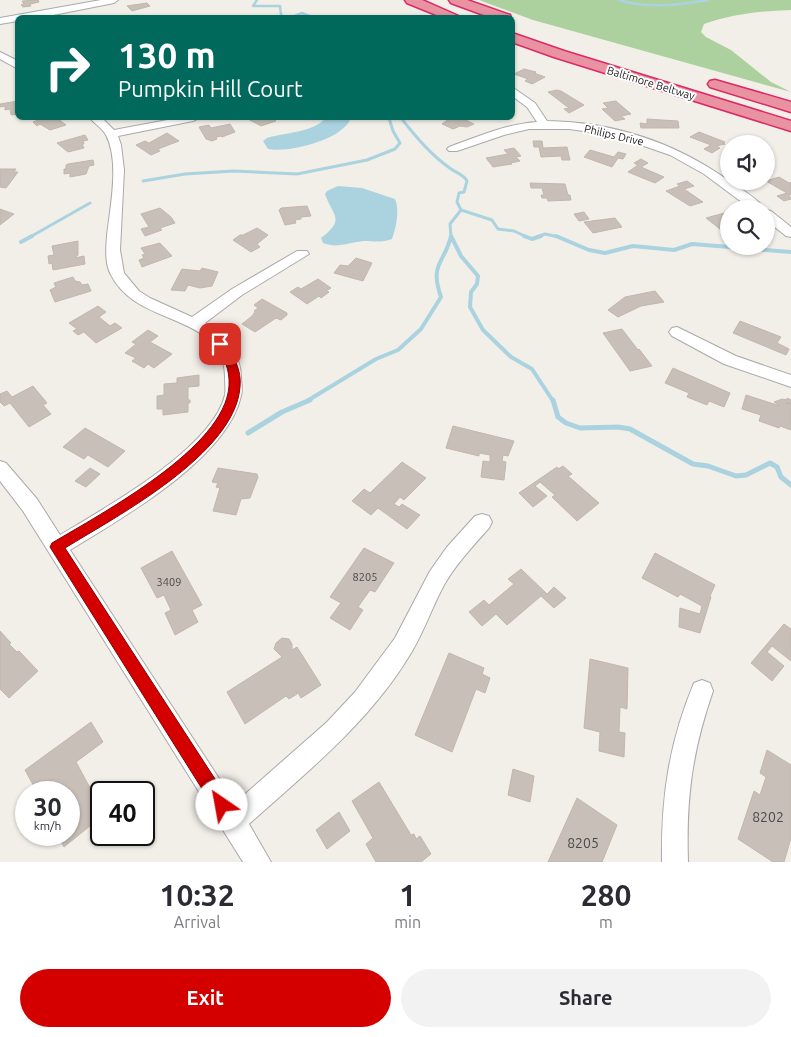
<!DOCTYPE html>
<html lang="en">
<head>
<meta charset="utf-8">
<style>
  body { margin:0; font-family:Ubuntu,sans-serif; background:#f2f2f3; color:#2b2b33; height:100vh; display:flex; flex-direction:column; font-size:19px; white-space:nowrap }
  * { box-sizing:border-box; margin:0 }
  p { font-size:16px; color:#7c7c81 }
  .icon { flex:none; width:28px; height:28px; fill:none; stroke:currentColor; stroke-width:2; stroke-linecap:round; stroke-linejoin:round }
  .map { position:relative; height:862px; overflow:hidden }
  .side { display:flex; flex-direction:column; background:#fff; flex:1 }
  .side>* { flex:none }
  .guide { position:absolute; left:15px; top:15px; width:500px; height:105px; border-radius:8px; box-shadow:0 1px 4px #0004; background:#00695c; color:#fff; overflow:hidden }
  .tools { position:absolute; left:720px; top:135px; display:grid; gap:10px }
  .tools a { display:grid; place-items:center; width:55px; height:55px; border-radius:50%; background:#fff; box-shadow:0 1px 4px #0004; font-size:25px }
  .speed { position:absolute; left:15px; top:781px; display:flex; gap:10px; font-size:25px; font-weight:700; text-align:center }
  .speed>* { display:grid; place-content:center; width:65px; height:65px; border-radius:50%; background:#fff; box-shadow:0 1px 4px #0004; line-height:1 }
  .speed small { font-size:12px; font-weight:400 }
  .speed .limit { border:2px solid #111; border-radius:8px; background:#fff; color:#111 }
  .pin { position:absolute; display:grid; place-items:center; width:42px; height:42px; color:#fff; margin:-21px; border-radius:10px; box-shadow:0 2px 8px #0006 }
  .me { position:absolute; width:55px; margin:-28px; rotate:327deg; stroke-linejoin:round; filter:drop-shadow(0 0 4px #0008) }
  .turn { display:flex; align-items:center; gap:18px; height:105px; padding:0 20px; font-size:22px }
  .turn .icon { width:65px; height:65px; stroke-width:2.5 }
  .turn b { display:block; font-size:35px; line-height:42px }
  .eta { display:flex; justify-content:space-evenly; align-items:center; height:85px; text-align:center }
  .eta b { font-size:30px; font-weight:700; line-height:35px }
  .primary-button { display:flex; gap:10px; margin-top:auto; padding:10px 20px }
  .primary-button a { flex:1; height:58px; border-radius:30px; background:#d40000; color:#fff; font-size:20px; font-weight:700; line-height:58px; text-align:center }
  .primary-button a+a { background:#f2f2f3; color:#2b2b33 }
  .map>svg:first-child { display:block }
  .forest { fill:#add19e }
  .water { fill:#aad3df }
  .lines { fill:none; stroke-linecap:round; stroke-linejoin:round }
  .stream-far3 { stroke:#aad3df; stroke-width:2.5 }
  .stream-far2 { stroke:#aad3df; stroke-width:3 }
  .stream-far1 { stroke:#aad3df; stroke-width:4 }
  .stream { stroke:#aad3df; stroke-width:5 }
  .building { fill:#c7bfb8; stroke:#c4b6ab }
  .minor-casing { stroke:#a9a9a9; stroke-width:2 }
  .highway-casing { stroke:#dc2a67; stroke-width:3 }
  .minor { fill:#fff; fill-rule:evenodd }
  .highway { fill:#e892a2; fill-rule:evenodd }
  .route { fill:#d40000; stroke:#8a0000 }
  .labels { text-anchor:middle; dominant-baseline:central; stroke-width:4; stroke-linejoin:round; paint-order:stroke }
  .far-street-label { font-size:11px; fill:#222; stroke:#fff }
  .number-label { font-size:11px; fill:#4b4948 }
  .near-number-label { font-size:14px; fill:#4b4948 }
</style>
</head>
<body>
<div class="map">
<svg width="791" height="862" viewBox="0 0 791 862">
  <rect width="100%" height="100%" fill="#f2efe9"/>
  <path class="forest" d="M479,0H791V10C761,11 733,14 704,24L701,32L706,37L731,50L771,82L791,92L533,20Z"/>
  <path class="water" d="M325,118H351C343,140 289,153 268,149L263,141L267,138C282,133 316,132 325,118Z
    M338,186L362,188L395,199C400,210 396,228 392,239C381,243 374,241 364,241C349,242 337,249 323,243L321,238C346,219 333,217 325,194L327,191Z"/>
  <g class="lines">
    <path class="stream-far3" d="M257,0L253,6H280L281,15L284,18
      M619,0C648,9 678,5 708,0
      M290,18L302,13L314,18"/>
    <path class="stream-far2" d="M401,118C416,137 431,155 451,169C457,173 464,175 467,181L464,192L459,193L457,202L461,210L450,224L451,237
      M143,181L185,174L234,171L297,174L367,160L395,149L400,143L393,131L389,118
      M461,210L492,220L498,229L514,231L527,237
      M30,237L90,203
      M537,237L545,234L559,237"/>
    <path class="stream-far1" d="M451,236L461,256L478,276L477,284L471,292L470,307L483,330L511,357L532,369L553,401
      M524,236L532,239L541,236
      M556,236L589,250L605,253L633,246L674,250L692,244L791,252
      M21,242L32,236
      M307,401L376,359L398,350L421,329L441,297C429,263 445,263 451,236"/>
    <path class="stream" d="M553,400L558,417L566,423L580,428L618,427L630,429L693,464L708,466L736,476L746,475L770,463L777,467L781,477L791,485
      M248,433L282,412L310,400"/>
  </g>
  <path class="building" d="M38,0L39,2L30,4L31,6L23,7L21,5L24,4L22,1Z
    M147,3L150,6L132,11L127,6Z
    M524,69L536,72L534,73L545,77L532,84L525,81L528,79L514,74Z
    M557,90L561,91L584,105L569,113L564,109L569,108L548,92Z
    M18,101V114L11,115L10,109L5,110V106L0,107V104Z
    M616,101L631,114L621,116L625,119L615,121L602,109L608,108L603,103Z
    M44,118H57L66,125L50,130L40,124L37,126L33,122Z
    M246,118H276L273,119L276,121L261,126Z
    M450,118H462L474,124L467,127L460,126L453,129L442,124Z
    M647,119L678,121L679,128H641L640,123L647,124Z
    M230,124L235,132L222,137L221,136L216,137L217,139L212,141L206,139L199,127L209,125L211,128Z
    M699,132L725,142L722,143L725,144L716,146L720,148L712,153L704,149L711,145L690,137Z
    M167,133L179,141L158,149L160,151L151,155L136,145L145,141L149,143Z
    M85,135L88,140L83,141L84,144H82L84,148L68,152L57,143Z
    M533,141H542L543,148L567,147L570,160H562L561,156L541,157L539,147H534Z
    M514,148L521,156L516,157L520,161L511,163L512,164L493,167L486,158L508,154L504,150Z
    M590,150L614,157L618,152L626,154L623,159L618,158L612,167L584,157Z
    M641,159L648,163L641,167L664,177L655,183L628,172L638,165L634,163Z
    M93,160L94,165L89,166L86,174L70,177V173L64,174V169H66V165L68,164Z
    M16,169L14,172H18L6,188L0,187V169Z
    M779,177L789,183L791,182V194L789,195L791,199L784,201L777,196L787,193L766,181Z
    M687,181L694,186L684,189L703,202L690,206L666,191L680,186L677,184Z
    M530,183L565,184L568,195H570L571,200L548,201L547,198H542L541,195H544L542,188H531Z
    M307,206L311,216L301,217V219L295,220L296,223L285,225L279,210L281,208Z
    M160,208L171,217L175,223L160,228L162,230L145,236L141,229L149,227L141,214Z
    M0,209L14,214L0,225Z
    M584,212L589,219L579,221L574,214Z
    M728,212L729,226L720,229L706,218Z
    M615,218L622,227L593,233L584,222Z
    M257,228L268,235L257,244L260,247L251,252L233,240L240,235H243Z
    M78,241V255L75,258L84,256L85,264L53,270L52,263L49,264L48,256L54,255L52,246Z
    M160,243L172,256L142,267L139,260L144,258L142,255L145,254L141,248Z
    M356,258L372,263L363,281L334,273L340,265L348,266Z
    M202,268L218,272L212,286L200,288L188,285L185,291L171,290L182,269L200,271Z
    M73,277L75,281L80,282L82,285L88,284L91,291L55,302L50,290L56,287L54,283Z
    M318,279L331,288L326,291L329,292L321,298L319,296L307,304L290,292L298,287L301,289Z
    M655,291L664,302L641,306L618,317L608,310L625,297Z
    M262,299L287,313V315L281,320L276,318L255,332L242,324L252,316L255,312L254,311L258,308L254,305Z
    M98,306L106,312L99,317L110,326L115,323L122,328L96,343L84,332L78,335L73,331L77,329L69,323Z
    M740,321L781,337L777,343L789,349L786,355L733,333Z
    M622,329L638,350L639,349L652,366L630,371L603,333Z
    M148,330L158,336L150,342L172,354L154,368L148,364L144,368L132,361L136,358L125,353L136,344L132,342Z
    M673,368L730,393L724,407L709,401L707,405L687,397L689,393L665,383Z
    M199,375V386L188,387V400H190V403H188V412L163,415V409H157V396L164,395V384L177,383V378Z
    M33,386L47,403L43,405L51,414L29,427L10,403L4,406L0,402V394L7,391L12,397Z
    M746,395L780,406L774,402L782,399L787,400V398L791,400V404L786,403L791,404V430L780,426L779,428L759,421L761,415L742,409Z
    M453,426L514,441L508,456L503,455L502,461L506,462L504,480L481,477L483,461L490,462V455L479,453V456L446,448Z
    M85,428L125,451L108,467L88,455L84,459L63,447Z
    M402,462L426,478L404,500L400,497L394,504L399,507L402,504L420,515L407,529L378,508L371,515L352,501L364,489L370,493Z
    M563,466L572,474L568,476L599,503L577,521L552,497L555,495L540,482L535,486L547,496L533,507L519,493L557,467L558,469Z
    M90,468L100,474L86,487L75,481Z
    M218,468L257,474L258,477L250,498L241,499L236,515L213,511L220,488L216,487L218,483L212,482Z
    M364,548L394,563L375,592L370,590L358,607L363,610L350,630L330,618L341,603L330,597Z
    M172,551L202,605L192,610L198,622L175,635L165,613L171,610L164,595L157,598L141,568Z
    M655,553L715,585L710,596L711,597L700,633L679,627L680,608L700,614L702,606L680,594L678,597L642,578Z
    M521,569L547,594L554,587L566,598L554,608L541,596L507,625L496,614L482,626L469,612L484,600L489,605L514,584L508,579Z
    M784,624L791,629V661L772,646L767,652L784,666L772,681L751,663Z
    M0,631L11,643L9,644L17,652L19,651L38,671L9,698L0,689Z
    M282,638L289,639L292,644V650L297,647L321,685L301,698L297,691V694L289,699L286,696L245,724L227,692L282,657L274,649L276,643Z
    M449,653L484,668L482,674L490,678L485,693L476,689L452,752L415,735Z
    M590,659L628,668L627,709L620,707L619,732L625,733L624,757L599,751L600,732L584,728Z
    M91,722L103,742L76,762L101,808V817L64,847L58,835H69V792H37L25,770Z
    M767,750L791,765V838L784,862H773L738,839L754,791L760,795L766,777L760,773Z
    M513,769L534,776L530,802L508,795Z
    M379,782L411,835L414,834L416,839L420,836L431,854L421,862H376L366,844L373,838L352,801Z
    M577,798L617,825L602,862H548Z
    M339,812L350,831L327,849L316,830Z"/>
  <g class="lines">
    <g class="minor-casing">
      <path id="minor" d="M101,0H118L114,3L38,18H18V21L0,24V18Z
        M0,52L18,61V69L0,59Z
        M512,87L535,103L547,121C614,122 676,143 729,181C740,189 756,197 765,209H751L704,174L670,155L612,135L569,129H529L504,135L457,151H449L447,149L449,147C477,137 506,124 537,122L527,107L512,96Z
        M90,118H102L114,130L178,118H199L193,121L118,136L121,145L124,170L120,250L124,273L139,291L150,298L192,317L232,289L297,251H307L309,254L242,295L205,323C224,333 241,354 241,377C241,383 243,390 241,396C227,459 122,518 70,550L235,803L327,722L355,692L395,638L430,571L447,547L475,516L482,514L489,516L492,522L489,528C473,546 456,564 444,585C432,607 424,632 411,653C370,722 307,772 249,824L271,862H243L23,511L0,481V461L6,463L37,499L60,535C105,508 212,449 225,395C226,390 225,382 225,376C225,360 216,344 203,335C171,313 129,312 110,273C105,262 106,248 107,236C110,207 120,162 106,135C102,128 95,124 90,118Z
        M766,210L771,211L791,227V237L786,236L766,220Z
        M677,327L736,356L791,375V387L724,364L672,336L669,332L672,328Z
        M702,680L710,683L713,691C692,752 686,798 688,862H662C661,797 669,743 694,683Z"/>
    </g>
    <g class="highway-casing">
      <path id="highway" d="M405,0H422L463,18H444L407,3Z
        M449,0H467L510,15L511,18H492L451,3Z
        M512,33L564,51L791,121V131L554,57L512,42Z
        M715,80L791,102V112L710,87L708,84L710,81Z"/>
    </g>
    <use href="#minor" class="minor"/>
    <use href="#highway" class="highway"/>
  </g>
  <path class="route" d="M220,340L224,341C233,356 242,369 240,387C235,454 117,516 65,548L228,799L230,805L228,811L222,813L216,811L50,547L52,543C102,513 225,448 229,386C230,369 224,357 215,344Z"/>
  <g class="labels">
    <g class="far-street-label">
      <text transform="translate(651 83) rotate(17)">Baltimore Beltway</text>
      <text transform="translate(614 135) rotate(13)">Philips Drive</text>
    </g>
    <g class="number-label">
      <text x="365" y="577">8205</text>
      <text x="169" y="582">3409</text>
    </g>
    <g class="near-number-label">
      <text x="768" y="817">8202</text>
      <text x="583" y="843">8205</text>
    </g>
  </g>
</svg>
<div class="tools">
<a><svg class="icon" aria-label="sound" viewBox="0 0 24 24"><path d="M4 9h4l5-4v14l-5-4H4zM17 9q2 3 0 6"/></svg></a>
<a><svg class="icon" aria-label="search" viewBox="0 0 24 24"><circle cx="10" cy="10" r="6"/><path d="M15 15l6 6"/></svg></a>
</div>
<div class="speed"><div>30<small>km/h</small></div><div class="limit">40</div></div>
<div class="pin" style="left:220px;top:344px;background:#d93025"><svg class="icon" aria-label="arrive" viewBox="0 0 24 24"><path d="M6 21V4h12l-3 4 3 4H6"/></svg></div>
<svg class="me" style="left:222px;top:805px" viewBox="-20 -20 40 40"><circle r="19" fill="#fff"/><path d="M0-13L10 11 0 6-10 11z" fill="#d40000"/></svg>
<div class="guide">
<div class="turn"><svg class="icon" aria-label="right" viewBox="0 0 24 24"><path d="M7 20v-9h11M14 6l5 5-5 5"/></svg><div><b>130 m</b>Pumpkin Hill Court</div></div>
</div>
</div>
<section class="side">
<div class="eta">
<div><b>10:32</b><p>Arrival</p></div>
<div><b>1</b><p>min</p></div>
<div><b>280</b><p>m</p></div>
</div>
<div class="primary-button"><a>Exit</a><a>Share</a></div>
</section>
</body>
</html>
